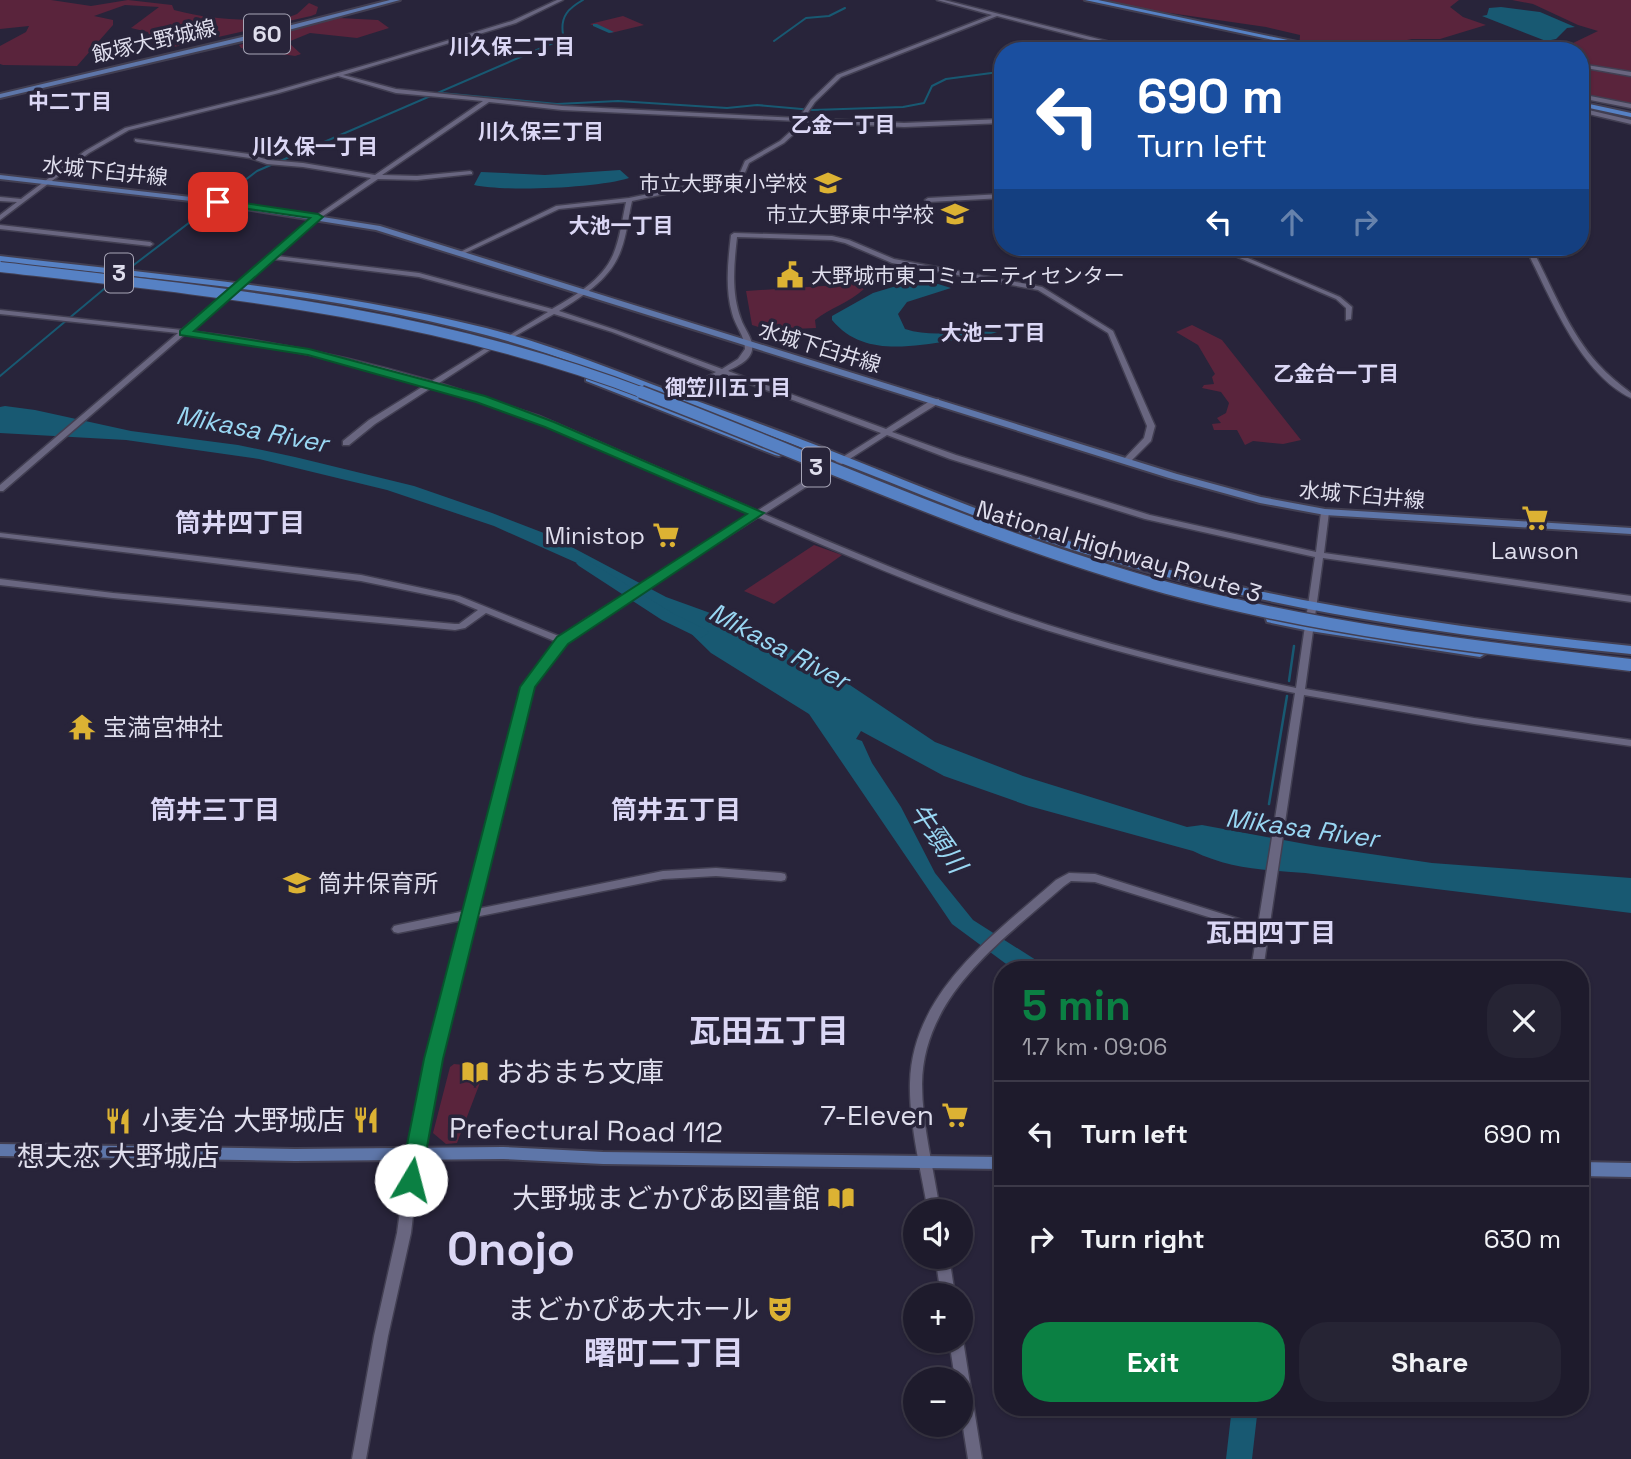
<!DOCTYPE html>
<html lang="en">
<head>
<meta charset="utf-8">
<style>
  body { margin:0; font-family:"Space Grotesk","Noto Sans JP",sans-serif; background:#262434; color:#f1f3f6; height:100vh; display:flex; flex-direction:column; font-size:26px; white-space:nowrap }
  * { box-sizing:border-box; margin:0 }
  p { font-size:23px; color:#a1a1a9 }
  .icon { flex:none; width:38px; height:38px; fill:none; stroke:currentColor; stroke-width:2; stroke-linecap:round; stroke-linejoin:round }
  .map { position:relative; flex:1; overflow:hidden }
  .sheet { position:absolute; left:994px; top:961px; width:595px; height:455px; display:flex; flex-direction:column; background:#1e1b2c; border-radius:28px; box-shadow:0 2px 5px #0004,0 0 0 2px #3c3948 }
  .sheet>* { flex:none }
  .banner { position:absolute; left:994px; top:42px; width:595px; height:214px; border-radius:28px; box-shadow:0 2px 5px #0004,0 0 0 2px #3c3948; background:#1a4fa0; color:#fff; overflow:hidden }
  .controls { position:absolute; left:903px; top:1199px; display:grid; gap:14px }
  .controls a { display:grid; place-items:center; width:70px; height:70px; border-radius:50%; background:#1e1b2c; box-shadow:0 2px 5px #0004,0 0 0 2px #3c3948; font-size:35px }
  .pin { position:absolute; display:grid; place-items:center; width:60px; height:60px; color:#fff; margin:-30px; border-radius:14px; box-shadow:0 4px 10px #0006 }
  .me { position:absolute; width:77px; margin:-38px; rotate:8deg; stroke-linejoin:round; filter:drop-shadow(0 0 5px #0008) }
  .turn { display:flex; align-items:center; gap:24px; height:147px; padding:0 28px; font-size:32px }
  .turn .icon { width:91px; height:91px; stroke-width:2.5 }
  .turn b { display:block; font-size:49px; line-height:60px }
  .lanes { display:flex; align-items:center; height:66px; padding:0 28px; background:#0003; justify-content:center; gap:35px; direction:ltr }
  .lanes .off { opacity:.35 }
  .round { display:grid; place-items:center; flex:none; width:74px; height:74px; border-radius:28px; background:#262434 }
  .overview { display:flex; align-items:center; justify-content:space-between; height:119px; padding:0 28px }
  h1 { font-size:42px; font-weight:700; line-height:52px; color:#0b8043 }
  .primary-button { display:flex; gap:14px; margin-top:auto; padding:14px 28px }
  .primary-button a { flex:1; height:80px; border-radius:28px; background:#0b8043; color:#fff; font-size:28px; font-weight:700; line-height:80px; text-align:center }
  .primary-button a+a { background:#262434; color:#f1f3f6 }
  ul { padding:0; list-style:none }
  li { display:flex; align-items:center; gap:21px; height:105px; padding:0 28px; border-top:2px solid #3c3948 }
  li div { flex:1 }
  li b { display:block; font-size:26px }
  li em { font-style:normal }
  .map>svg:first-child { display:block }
  .green { fill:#5a243c }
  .water { fill:#185972 }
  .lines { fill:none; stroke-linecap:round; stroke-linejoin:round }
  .stream-far1 { stroke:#185972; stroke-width:2 }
  .stream { stroke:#185972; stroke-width:2.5 }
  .canal { fill:#185972; fill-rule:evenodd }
  .river { fill:#185972; fill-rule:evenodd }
  .minor-casing { stroke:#423f52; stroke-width:3 }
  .major-casing { stroke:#423f52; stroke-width:4 }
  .highway-casing { stroke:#423f52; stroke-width:4 }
  .minor { fill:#696680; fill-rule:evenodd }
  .major { fill:#5e76a9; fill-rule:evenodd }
  .highway { fill:#5681c4; fill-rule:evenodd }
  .highway-bridge-far1-casing { stroke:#423f52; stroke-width:12; stroke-linecap:butt }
  .highway-bridge-casing { stroke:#423f52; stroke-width:15; stroke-linecap:butt }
  .highway-bridge-far1 { stroke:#5681c4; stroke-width:10 }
  .highway-bridge { stroke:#5681c4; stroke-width:12 }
  .route { fill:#0b8043; stroke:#07532c; stroke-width:2 }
  .labels { text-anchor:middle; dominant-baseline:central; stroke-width:7; stroke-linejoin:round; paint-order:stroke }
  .far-street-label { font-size:21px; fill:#dfdeed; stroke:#28243a }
  .far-neighbourhood-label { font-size:21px; font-weight:bold; fill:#dbd7f5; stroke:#28243a }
  .far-poi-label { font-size:21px; fill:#dfdeed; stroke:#28243a; text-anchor:end }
  .shield { fill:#28243a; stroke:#a8a6b7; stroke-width:2 }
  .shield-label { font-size:23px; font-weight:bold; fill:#dfdeed }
  .poi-label { font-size:24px; fill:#dfdeed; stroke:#28243a; text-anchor:start }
  .street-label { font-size:24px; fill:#dfdeed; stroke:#28243a }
  .water-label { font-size:26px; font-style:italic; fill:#99d7f3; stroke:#28243a }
  .neighbourhood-label { font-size:26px; font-weight:bold; fill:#dbd7f5; stroke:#28243a }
  .near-poi-label { font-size:28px; fill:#dfdeed; stroke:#28243a; text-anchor:end }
  .near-street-label { font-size:28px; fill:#dfdeed; stroke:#28243a }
  .near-neighbourhood-label { font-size:32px; font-weight:bold; fill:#dbd7f5; stroke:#28243a }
  .near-town-label { font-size:46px; font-weight:bold; fill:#dbd7f5; stroke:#28243a }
</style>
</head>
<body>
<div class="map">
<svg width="1631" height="1459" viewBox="0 0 1631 1459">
  <rect width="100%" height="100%" fill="#28243a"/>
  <path class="green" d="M0,0H51L91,6L128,0L172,5L174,10C212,20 250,22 289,17L297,14L309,3L318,7L316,14L311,16L156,51L148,32L131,28L159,7L125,5L94,16L113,20V25L77,66L3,65L0,64V46L26,32L29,26L0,29Z
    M1080,0H1459L1450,7L1463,17L1486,25L1440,39H1412L1352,51H1299L1300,35L1266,27Z
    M1512,0H1631V105L1580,95V51H1528L1571,44L1598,31L1578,25L1533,4Z
    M623,16L644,25L611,33L590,24Z
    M339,18L378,20L389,28L357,38L310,33L288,42L301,54L295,56L241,48L239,45Z
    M853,284L864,289C849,303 830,308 815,320L816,328L768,330L752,325L746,291Z
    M1192,325L1222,340L1301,440L1283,444L1253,441L1245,445L1237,430H1214L1212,424L1221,423L1217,418L1226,413L1229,403L1221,392L1202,388L1204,385L1214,384L1212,377L1215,374L1198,345L1176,332Z
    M814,545L842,555L774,604L744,591Z
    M454,1064L486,1067L457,1143L446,1144L433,1133L450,1067Z"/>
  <path class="water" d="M1501,7L1540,12L1575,27L1567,28L1556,39L1546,41L1482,16L1487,15L1489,8Z
    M620,170L629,178C598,188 506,192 474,185L481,172L545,175Z
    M903,284H938L951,288L907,302L898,314L905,329C935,339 967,329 997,332C982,338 965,339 949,341C907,347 862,356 832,320V316L873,293Z
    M5,406L35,410L131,431L238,445L295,457L414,486L492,513L549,535L666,597L760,631L823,667L935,742L1023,776L1187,827L1202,825L1316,846L1432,863L1631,878V913L1305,873C1266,870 1229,869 1193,851L1029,806L944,776L861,731L856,739L862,741L872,763L901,807L935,873L973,920L1050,969H1013L952,924L809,714L711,653L668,611L622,583L494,526L387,490L259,459L126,440L0,433V407Z"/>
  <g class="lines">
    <path class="stream-far1" d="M774,41L806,18L829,16L845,8
      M441,93L557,104L618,101L727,108L757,105L813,110L903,107L924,103L932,86L946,79L999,72
      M118,277L257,171L553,43L563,34C560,16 569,8 583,0
      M0,376L110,284"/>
    <path class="stream" d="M1289,681L1294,646
      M1269,804L1287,696"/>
    <path class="canal" d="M593,24H597L614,32L609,33L593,26Z"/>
    <path class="river" d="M584,558L674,614L707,630L709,633L701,638L695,636L662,620L579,566L576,563L579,560Z
      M1232,1407H1258L1252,1459H1226Z"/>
    <g class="minor-casing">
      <path id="minor" d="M557,0H563L516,23L343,75L396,89L562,106L799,118L811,100L837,75L992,15L937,0H944L1142,50L1133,51L997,16L841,77L815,102L804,118L904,123L1003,119V123L904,127L802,122L795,133L784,143L749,163L743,177L632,201C628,218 627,234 621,250C611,279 583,296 559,311L616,330L722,369L738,359L745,349C745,336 735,326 732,313C725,288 728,261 731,235L734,233L832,236L849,240L894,259L1042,287L1113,331L1155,426L1151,441L1129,463H1123L1122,461L1144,438L1147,426L1108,333L1038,290L892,263L845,243L832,240L737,237C734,264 731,293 741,319C744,329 754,339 752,350C750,361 737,366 728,371L886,429L933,399H939V403L892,432L956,455L1150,515L1316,552L1321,512L1325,510L1329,512L1324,553L1631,596V602L1323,558L1305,689L1474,718L1631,740V746L1474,724L1304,695L1263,970H1251L1257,932L1095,882L1071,881L1064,886C1004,939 923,995 922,1084C922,1125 934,1170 940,1211H928C921,1171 909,1123 910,1083C912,992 994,935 1056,880L1069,873L1095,874L1258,925L1295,693C1198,673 1101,649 1006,617C922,588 840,553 758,517L589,625L565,643L533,687L477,909L663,871L716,868L781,873L785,874L786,877L785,880L781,881L716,876L663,879L475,917L439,1059L420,1154L411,1233L388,1336L366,1459H352L374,1336L397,1233L408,1154L427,1059L463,920L398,933L394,932L392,929L394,926L398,925L465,911L523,687L557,642L486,613L465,628L455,630L113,598L0,585V579L113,593L455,624H459L478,610L454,600L361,581L0,537V533L361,575L459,596L561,637L583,621L752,514L533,420L434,386L375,424L349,445H343V441L369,420L427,384C348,360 267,345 185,334L3,491H0V485L178,333L0,314V310L182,330L316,216L371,178L303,167L267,164L250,158L137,142L135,141V139L249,154L268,160L303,163L375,175L483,101L396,93L338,76L279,93L129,130L89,153L0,220V215L17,202L0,201V197L21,199L85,151L125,128L275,91L387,59L512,21ZM489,102L562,110L797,121L791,131L780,141L745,161L739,175L629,198L556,206L456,254L461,255L559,209L626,202C622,220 620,239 613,255C602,280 575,296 552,309L419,273L277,256L320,218L378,179L417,180L472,174V172L470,171L417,176L382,175ZM273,259L419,277L548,312L505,338L510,339L554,314L612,332L716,372L672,395V399H678L723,374L881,433L757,511L539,416L439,383L493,348V346H489L432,381C352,357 272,341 189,331ZM887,435L950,459L1145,519L1315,557L1296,688C1200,668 1105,645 1012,613C928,584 846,549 764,514Z
        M1580,64L1631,72V76L1580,67Z
        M1580,94L1631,104V108L1580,98Z
        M1580,108L1631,120V124L1580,112Z
        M1003,194V198L928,202L925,200L928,198Z
        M0,225L150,242L153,244L150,246L0,229Z
        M1214,247H1222L1340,297L1352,307L1351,319L1346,320V308L1336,299Z
        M1525,247H1531C1552,286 1568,331 1598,364C1608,375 1619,384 1631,393V398C1579,373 1550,296 1525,247Z
        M935,1256H949L955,1295H941Z
        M961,1336L963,1340L982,1459H968L961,1415V1379H955L949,1340H961Z"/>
    </g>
    <g class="major-casing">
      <path id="major" d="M390,0H400L281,32L0,98V94L280,28Z
        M0,175L208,199L380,226L1177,474L1261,497L1325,509L1631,528V534L1325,515L1260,503L1169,478L376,230L208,203L0,179Z
        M0,1144L295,1149L503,1147L603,1152L1003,1157V1169L603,1164L503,1159L295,1161L0,1156Z
        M1580,1162L1631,1163V1177L1580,1176Z"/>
    </g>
    <g class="highway-casing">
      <path id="highway" d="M1085,0H1098L1340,51H1325Z
        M1580,102L1631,113V117L1580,106Z
        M0,256C162,275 327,288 486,328C549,344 609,368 670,391C723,411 776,429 829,450C902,479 975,510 1050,535C1238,597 1434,626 1631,646V654C1431,634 1233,604 1042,540C967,515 894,483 820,455C770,435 720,417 669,398C608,375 549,352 486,335C328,292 162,280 0,262Z
        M590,376L783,451L785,453L779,456L775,455L586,381V377Z
        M1272,615L1310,623L1480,649L1487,653L1480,657L1310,631L1267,622L1266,619L1267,616Z"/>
    </g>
    <use href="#minor" class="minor"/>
    <use href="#major" class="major"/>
    <use href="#highway" class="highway"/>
    <g class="highway-bridge-far1-casing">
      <path id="highway-bridge-far1" d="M0,267C221,292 436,313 646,394"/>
    </g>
    <g class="highway-bridge-casing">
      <path id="highway-bridge" d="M641,392C816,459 986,538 1167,588C1319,629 1475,647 1631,665"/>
    </g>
    <use href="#highway-bridge-far1" class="highway-bridge-far1"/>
    <use href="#highway-bridge" class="highway-bridge"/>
  </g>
  <path class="route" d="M218,199L318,214L323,217L194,331L309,349L485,396L554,422L764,513L568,644L535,687L443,1059L421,1180L418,1186L411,1189L403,1186L400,1180L424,1059L520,687L557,637L747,514L545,427L476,402L308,355L180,335V331L310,218L214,204L213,202Z"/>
  <defs>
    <g id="school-bare" transform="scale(2.1)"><path d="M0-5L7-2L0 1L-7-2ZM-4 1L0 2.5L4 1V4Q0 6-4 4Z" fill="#dcb233" stroke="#28243a" stroke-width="2.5" paint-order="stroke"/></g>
    <g id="civic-bare" transform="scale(2.1)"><path d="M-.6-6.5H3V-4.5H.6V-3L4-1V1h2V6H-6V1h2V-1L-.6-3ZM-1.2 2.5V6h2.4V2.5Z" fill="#dcb233" stroke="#28243a" stroke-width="2.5" paint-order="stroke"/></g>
    <g id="supermarket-bare" transform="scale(2.1)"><path d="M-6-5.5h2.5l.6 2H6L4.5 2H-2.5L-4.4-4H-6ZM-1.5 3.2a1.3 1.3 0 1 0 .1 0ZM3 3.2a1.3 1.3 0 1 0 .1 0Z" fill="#dcb233" stroke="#28243a" stroke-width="2.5" paint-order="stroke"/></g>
    <g id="temple-bare" transform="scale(2.1)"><path d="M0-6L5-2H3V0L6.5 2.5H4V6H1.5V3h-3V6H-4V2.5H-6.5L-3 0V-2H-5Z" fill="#dcb233" stroke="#28243a" stroke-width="2.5" paint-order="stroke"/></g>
    <g id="library-bare" transform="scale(2.1)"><path d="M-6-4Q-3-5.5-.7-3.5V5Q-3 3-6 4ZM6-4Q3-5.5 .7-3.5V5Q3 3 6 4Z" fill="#dcb233" stroke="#28243a" stroke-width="2.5" paint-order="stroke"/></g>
    <g id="restaurant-bare" transform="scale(2.1)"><path d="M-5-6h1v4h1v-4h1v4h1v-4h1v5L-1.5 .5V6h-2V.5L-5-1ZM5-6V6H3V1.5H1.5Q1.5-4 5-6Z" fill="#dcb233" stroke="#28243a" stroke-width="2.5" paint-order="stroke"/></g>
    <g id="theatre-bare" transform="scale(2.1)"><path d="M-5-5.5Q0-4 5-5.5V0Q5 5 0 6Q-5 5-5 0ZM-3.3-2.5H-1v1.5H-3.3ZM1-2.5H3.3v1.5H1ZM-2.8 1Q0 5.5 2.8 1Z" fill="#dcb233" stroke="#28243a" stroke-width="2.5" paint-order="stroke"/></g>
  </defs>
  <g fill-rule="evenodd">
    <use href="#school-bare" x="828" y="183"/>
    <use href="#school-bare" x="955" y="214"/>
    <use href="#civic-bare" x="790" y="275"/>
    <use href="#supermarket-bare" x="1535" y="518"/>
    <use href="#supermarket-bare" x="666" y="535"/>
    <use href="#temple-bare" x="82" y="727"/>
    <use href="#school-bare" x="297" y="883"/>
    <use href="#library-bare" x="475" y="1072"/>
    <use href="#supermarket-bare" x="955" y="1115"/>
    <use href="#restaurant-bare" x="366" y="1120"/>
    <use href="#restaurant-bare" x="118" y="1121"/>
    <use href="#library-bare" x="841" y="1198"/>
    <use href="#theatre-bare" x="780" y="1309"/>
  </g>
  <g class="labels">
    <g class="far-street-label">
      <text transform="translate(154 41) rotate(-13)">飯塚大野城線</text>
      <text transform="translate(105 171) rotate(6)">水城下臼井線</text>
      <text transform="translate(820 347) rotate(17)">水城下臼井線</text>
      <text transform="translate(1362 495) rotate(5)">水城下臼井線</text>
    </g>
    <g class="far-neighbourhood-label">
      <text x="512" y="46">川久保二丁目</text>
      <text x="70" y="101">中二丁目</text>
      <text x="843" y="124">乙金一丁目</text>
      <text x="541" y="131">川久保三丁目</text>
      <text x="315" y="146">川久保一丁目</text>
      <text x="621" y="225">大池一丁目</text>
      <text x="993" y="332">大池二丁目</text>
      <text x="1336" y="373">乙金台一丁目</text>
      <text x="728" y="387">御笠川五丁目</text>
    </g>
    <g class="far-poi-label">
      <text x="807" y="183">市立大野東小学校</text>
      <text x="934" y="214">市立大野東中学校</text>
      <text x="811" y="275" text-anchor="start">大野城市東コミュニティセンター</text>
    </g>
    <g class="shield">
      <rect x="244" y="14.5" width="46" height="39" rx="5"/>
      <rect x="105" y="253.5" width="28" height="39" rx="5"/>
      <rect x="802" y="447.5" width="28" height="39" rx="5"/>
    </g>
    <g class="shield-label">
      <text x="267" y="34">60</text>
      <text x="119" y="273">3</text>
      <text x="816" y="467">3</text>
    </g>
    <g class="poi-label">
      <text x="645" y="535" text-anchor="end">Ministop</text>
      <text x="1535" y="550" text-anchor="middle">Lawson</text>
      <text x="103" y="727">宝満宮神社</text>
      <text x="318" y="883">筒井保育所</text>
    </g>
    <g class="street-label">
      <text transform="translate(1119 551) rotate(17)">National Highway Route 3</text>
    </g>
    <g class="water-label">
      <text transform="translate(252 429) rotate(11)">Mikasa River</text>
      <text transform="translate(779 646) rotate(28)">Mikasa River</text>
      <text transform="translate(1302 828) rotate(8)">Mikasa River</text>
      <text transform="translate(938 838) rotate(55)">牛頸川</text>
    </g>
    <g class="neighbourhood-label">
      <text x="240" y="523">筒井四丁目</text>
      <text x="215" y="810">筒井三丁目</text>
      <text x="676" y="810">筒井五丁目</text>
      <text x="1271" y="933">瓦田四丁目</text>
    </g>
    <g class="near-poi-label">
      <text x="496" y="1072" text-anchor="start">おおまち文庫</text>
      <text x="934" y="1115">7-Eleven</text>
      <text x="345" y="1120">小麦冶 大野城店</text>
      <text x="118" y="1156" text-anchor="middle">想夫恋 大野城店</text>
      <text x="820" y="1198">大野城まどかぴあ図書館</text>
      <text x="759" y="1309">まどかぴあ大ホール</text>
    </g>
    <g class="near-street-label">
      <text transform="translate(586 1130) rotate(1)">Prefectural Road 112</text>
    </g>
    <g class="near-neighbourhood-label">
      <text x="769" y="1031">瓦田五丁目</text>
      <text x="664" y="1353">曙町二丁目</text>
    </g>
    <g class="near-town-label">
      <text x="511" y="1249">Onojo</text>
    </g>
  </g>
</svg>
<div class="controls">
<a><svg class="icon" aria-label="sound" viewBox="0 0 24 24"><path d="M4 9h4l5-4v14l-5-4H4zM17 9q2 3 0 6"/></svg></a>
<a>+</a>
<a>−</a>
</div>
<div class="pin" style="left:218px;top:202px;background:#d93025"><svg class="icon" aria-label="arrive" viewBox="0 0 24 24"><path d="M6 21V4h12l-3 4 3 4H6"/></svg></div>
<svg class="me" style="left:411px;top:1180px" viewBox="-20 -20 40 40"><circle r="19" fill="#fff"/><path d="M0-13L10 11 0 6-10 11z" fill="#0b8043"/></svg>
<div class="banner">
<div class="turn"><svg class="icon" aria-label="left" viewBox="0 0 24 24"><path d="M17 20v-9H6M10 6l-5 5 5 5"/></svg><div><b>690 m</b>Turn left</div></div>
<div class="lanes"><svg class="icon" aria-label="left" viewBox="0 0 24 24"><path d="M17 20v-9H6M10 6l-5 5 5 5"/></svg><svg class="icon off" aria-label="ahead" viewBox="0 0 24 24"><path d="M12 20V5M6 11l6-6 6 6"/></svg><svg class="icon off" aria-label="right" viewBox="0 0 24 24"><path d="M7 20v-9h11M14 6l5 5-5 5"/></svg></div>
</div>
<section class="sheet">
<div class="overview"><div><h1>5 min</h1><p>1.7 km · 09:06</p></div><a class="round"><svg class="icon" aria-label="close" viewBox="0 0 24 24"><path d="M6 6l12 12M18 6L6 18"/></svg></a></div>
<ul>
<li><svg class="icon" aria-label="left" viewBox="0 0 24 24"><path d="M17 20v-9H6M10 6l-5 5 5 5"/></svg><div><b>Turn left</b></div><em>690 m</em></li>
<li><svg class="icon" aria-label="right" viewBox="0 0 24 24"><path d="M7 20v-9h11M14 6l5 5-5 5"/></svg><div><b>Turn right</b></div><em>630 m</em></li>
</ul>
<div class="primary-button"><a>Exit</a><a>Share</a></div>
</section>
</div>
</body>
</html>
